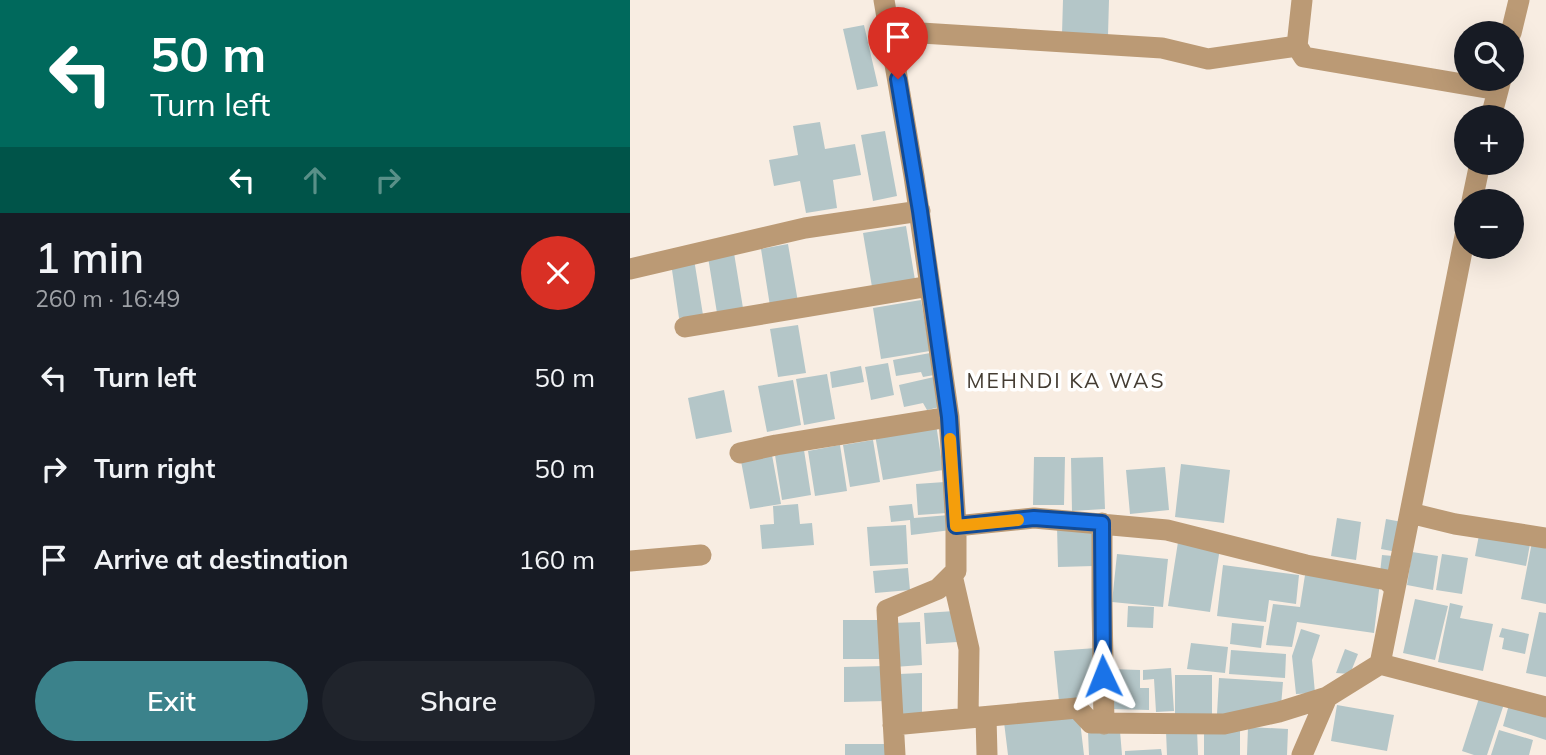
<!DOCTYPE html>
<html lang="en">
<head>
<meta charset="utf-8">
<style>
  body { margin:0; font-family:Mulish,sans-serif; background:#20242c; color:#f1f3f6; height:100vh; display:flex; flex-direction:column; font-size:26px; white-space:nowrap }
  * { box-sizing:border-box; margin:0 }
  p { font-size:23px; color:#9ea1a6 }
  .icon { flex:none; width:38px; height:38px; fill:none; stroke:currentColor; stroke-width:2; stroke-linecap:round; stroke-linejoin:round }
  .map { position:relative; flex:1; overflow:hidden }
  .sheet { display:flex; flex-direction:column; background:#171b24; width:630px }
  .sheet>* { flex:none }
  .banner { background:#00695c; color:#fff; overflow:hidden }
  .fabs { position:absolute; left:824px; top:21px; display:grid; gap:14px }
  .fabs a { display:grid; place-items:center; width:70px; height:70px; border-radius:50%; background:#171b24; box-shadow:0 7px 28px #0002; font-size:35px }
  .pin { position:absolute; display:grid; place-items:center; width:60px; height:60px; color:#fff; margin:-72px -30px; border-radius:50% 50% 50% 0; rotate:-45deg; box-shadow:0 0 7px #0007 }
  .pin .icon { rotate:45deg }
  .me { position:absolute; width:77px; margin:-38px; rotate:358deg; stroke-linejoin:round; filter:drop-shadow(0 0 5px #0008) }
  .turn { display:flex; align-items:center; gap:24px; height:147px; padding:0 35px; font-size:32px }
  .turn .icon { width:91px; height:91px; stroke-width:2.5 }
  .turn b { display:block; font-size:49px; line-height:60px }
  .lanes { display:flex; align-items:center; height:66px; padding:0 35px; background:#0003; justify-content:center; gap:35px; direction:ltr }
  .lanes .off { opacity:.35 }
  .round { display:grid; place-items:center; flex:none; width:74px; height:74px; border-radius:37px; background:#20242c }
  .head { display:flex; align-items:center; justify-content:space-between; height:119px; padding:0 35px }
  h1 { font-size:42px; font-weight:600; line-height:52px }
  .cta { display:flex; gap:14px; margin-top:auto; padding:14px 35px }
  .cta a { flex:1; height:80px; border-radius:42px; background:#3b828b; color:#fff; font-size:28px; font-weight:600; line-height:80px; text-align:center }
  .cta a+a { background:#20242c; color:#f1f3f6 }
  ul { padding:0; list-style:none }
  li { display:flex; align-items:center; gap:21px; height:91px; padding:0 35px }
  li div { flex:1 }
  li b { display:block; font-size:26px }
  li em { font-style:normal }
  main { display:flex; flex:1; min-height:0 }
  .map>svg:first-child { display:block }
  .building { fill:#b4c6c8 }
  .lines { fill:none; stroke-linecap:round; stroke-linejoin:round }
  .minor { stroke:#bb9a75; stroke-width:21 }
  .route-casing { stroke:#114b97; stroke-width:18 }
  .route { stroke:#1a73e8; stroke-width:12 }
  .slow { stroke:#f59e0b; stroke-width:12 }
  .labels { text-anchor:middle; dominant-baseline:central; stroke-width:7; stroke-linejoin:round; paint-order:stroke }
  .neighbourhood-label { font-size:21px; letter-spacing:2px; fill:#443c32; stroke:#fff }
</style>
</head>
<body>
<main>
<section class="sheet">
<div class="banner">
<div class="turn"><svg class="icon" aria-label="left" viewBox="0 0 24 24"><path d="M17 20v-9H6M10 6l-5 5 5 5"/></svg><div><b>50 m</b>Turn left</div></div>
<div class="lanes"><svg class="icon" aria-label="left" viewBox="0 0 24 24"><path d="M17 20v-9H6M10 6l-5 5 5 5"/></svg><svg class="icon off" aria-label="ahead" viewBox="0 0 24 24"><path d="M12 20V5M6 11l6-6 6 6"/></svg><svg class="icon off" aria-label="right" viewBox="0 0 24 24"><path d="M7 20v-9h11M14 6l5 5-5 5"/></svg></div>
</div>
<div class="head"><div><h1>1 min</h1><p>260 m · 16:49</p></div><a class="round" style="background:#d93025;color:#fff"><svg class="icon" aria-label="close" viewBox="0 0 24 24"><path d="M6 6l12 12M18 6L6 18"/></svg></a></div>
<ul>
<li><svg class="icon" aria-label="left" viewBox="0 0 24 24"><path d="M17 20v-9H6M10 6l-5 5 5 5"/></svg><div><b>Turn left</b></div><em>50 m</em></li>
<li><svg class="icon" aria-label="right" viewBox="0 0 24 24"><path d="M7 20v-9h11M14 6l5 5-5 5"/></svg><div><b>Turn right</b></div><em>50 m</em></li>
<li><svg class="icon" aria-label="arrive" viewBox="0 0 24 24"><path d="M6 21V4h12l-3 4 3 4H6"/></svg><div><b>Arrive at destination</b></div><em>160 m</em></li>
</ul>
<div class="cta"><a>Exit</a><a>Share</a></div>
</section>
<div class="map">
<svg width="916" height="755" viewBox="0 0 916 755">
  <rect width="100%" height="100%" fill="#f8ede2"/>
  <path class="building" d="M433,0H479L478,35L432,34Z
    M234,25L248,86L227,90L213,29Z
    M190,122L195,149L225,144L231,175L203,180L207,208L176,213L170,181L144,186L139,160L168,155L163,126Z
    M255,131L267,196L243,201L231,135Z
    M276,226L285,280L242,287L233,233Z
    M158,244L168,302L140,306L131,249Z
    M104,253L113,308L87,313L78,257Z
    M64,259L73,315L49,318L41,263Z
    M291,300L300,351L251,359L243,308Z
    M168,325L176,373L148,377L140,329Z
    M300,353L304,375L293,377L291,372L266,376L263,360Z
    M258,363L264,395L241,400L235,367Z
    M231,366L234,382L202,388L200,372Z
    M197,374L205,419L174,425L166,379Z
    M304,377L310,407L297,410L293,403L274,407L269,385Z
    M163,380L171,425L137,432L128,386Z
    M94,390L102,432L66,439L58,398Z
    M306,424L313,470L253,480L245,435Z
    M243,440L250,482L220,487L213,445Z
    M210,445L217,491L185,496L178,451Z
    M174,450L181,495L152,500L145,455Z
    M142,455L151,504L120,509L111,461Z
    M404,457H435L434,505H403Z
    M473,457L475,509L442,511L441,458Z
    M551,464L600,470L594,523L545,517Z
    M535,467L539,510L500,514L496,470Z
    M315,482L317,513L288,515L286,484Z
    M168,504L170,524L182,523L184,545L132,549L130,525L144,524L143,506Z
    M282,504L284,518L319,515L321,530L281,535L280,520L261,522L259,506Z
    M707,518L731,522L726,560L701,556Z
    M756,519L772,522L767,552L751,549Z
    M276,525L278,564L240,566L237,527Z
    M462,525L464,566L428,567L427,526Z
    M849,535L900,544L896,566L845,556Z
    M548,542L590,548L580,612L538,606Z
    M902,542L916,545V604L891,599Z
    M782,552L808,556L803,590L777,585Z
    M487,554L538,559L533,607L482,602Z
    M812,554L838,558L832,594L806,590Z
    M752,555L763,556L762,574L750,573Z
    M593,565L669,575L666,604L639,600L636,622L587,616Z
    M278,568L280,590L245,593L243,571Z
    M675,575L750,582L744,633L667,622L662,647L636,645L643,604L670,607Z
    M785,599L818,606L805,660L773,653Z
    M820,603L833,606L830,618L863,624L853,671L808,662Z
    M498,606L524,607L523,628L497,627Z
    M325,611L327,642L296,644L294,613Z
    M909,612L916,613V677L896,673Z
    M213,620H251V659H213Z
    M290,622L292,665L264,667L262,623Z
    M602,623L634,626L631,648L600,644Z
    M872,628L899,634L895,654L872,649L874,638L869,637Z
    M671,629L690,635L682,660L685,693L666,694L662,656Z
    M561,643L598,647L595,673L557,669Z
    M466,648L470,697L429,701L424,651Z
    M715,649L728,654L720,674L706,673Z
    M601,650L656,654L655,678L599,674Z
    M255,666L256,701L214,702V667Z
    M541,668L544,711L526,712L524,679L513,680V670Z
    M481,669L510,670V688H519V710L480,709Z
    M292,673V715H269V674Z
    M545,675H582V714L545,715Z
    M589,678L653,682L651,706L596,717L587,714Z
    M851,692L875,701L857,755H844L832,751Z
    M880,701L916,713V740L873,726Z
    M707,705L764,715L757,751L701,741Z
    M449,713L454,755H378L374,722Z
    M618,727L658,729L657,755H617Z
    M567,729L568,755H537L536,731Z
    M869,730L903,740L899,755H861Z
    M490,731L492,755H459L458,732Z
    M610,731V755H574V732Z
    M215,744H255V755H215Z
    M531,749L532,755H495V751Z"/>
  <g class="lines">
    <path class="minor" d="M254,0L284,176L319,417L326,526V571L308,589L257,610L265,755
      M672,0L667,46L674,57L868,90
      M259,31L532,48L578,59L667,46
      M881,33L889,0
      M861,117L871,79
      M842,201L850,163
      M0,269L175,228L290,211
      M55,327L300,286
      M110,453L146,445L319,417
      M780,513L825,524L916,538
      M472,523V604L474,724
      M326,526L404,518L537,530L676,565L757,580L765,588
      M0,561L71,555
      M322,575L339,649L338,718
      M750,664L836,231
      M356,717L357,755
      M263,725L447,708L461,723L594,724L649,712L697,697L750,664L916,707
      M672,755L697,697"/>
  </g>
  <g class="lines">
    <g class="route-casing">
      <path id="route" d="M268,79L290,211L319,417L326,526L404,518L472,523L473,676"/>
    </g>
    <use href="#route" class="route"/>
    <path class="slow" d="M320,439L326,526L388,520"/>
  </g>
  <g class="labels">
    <g class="neighbourhood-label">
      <text x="436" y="380">MEHNDI KA WAS</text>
    </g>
  </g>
</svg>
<div class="fabs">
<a><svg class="icon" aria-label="search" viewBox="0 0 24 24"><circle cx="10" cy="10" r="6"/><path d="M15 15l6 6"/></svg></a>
<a>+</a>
<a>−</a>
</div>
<div class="pin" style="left:268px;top:79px;background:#d93025"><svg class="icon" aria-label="arrive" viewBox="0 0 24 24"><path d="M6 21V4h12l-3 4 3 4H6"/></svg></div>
<svg class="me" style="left:473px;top:676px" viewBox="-20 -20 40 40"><path d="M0-17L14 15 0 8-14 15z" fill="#1a73e8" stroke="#fff" stroke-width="4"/></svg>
</div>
</main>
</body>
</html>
